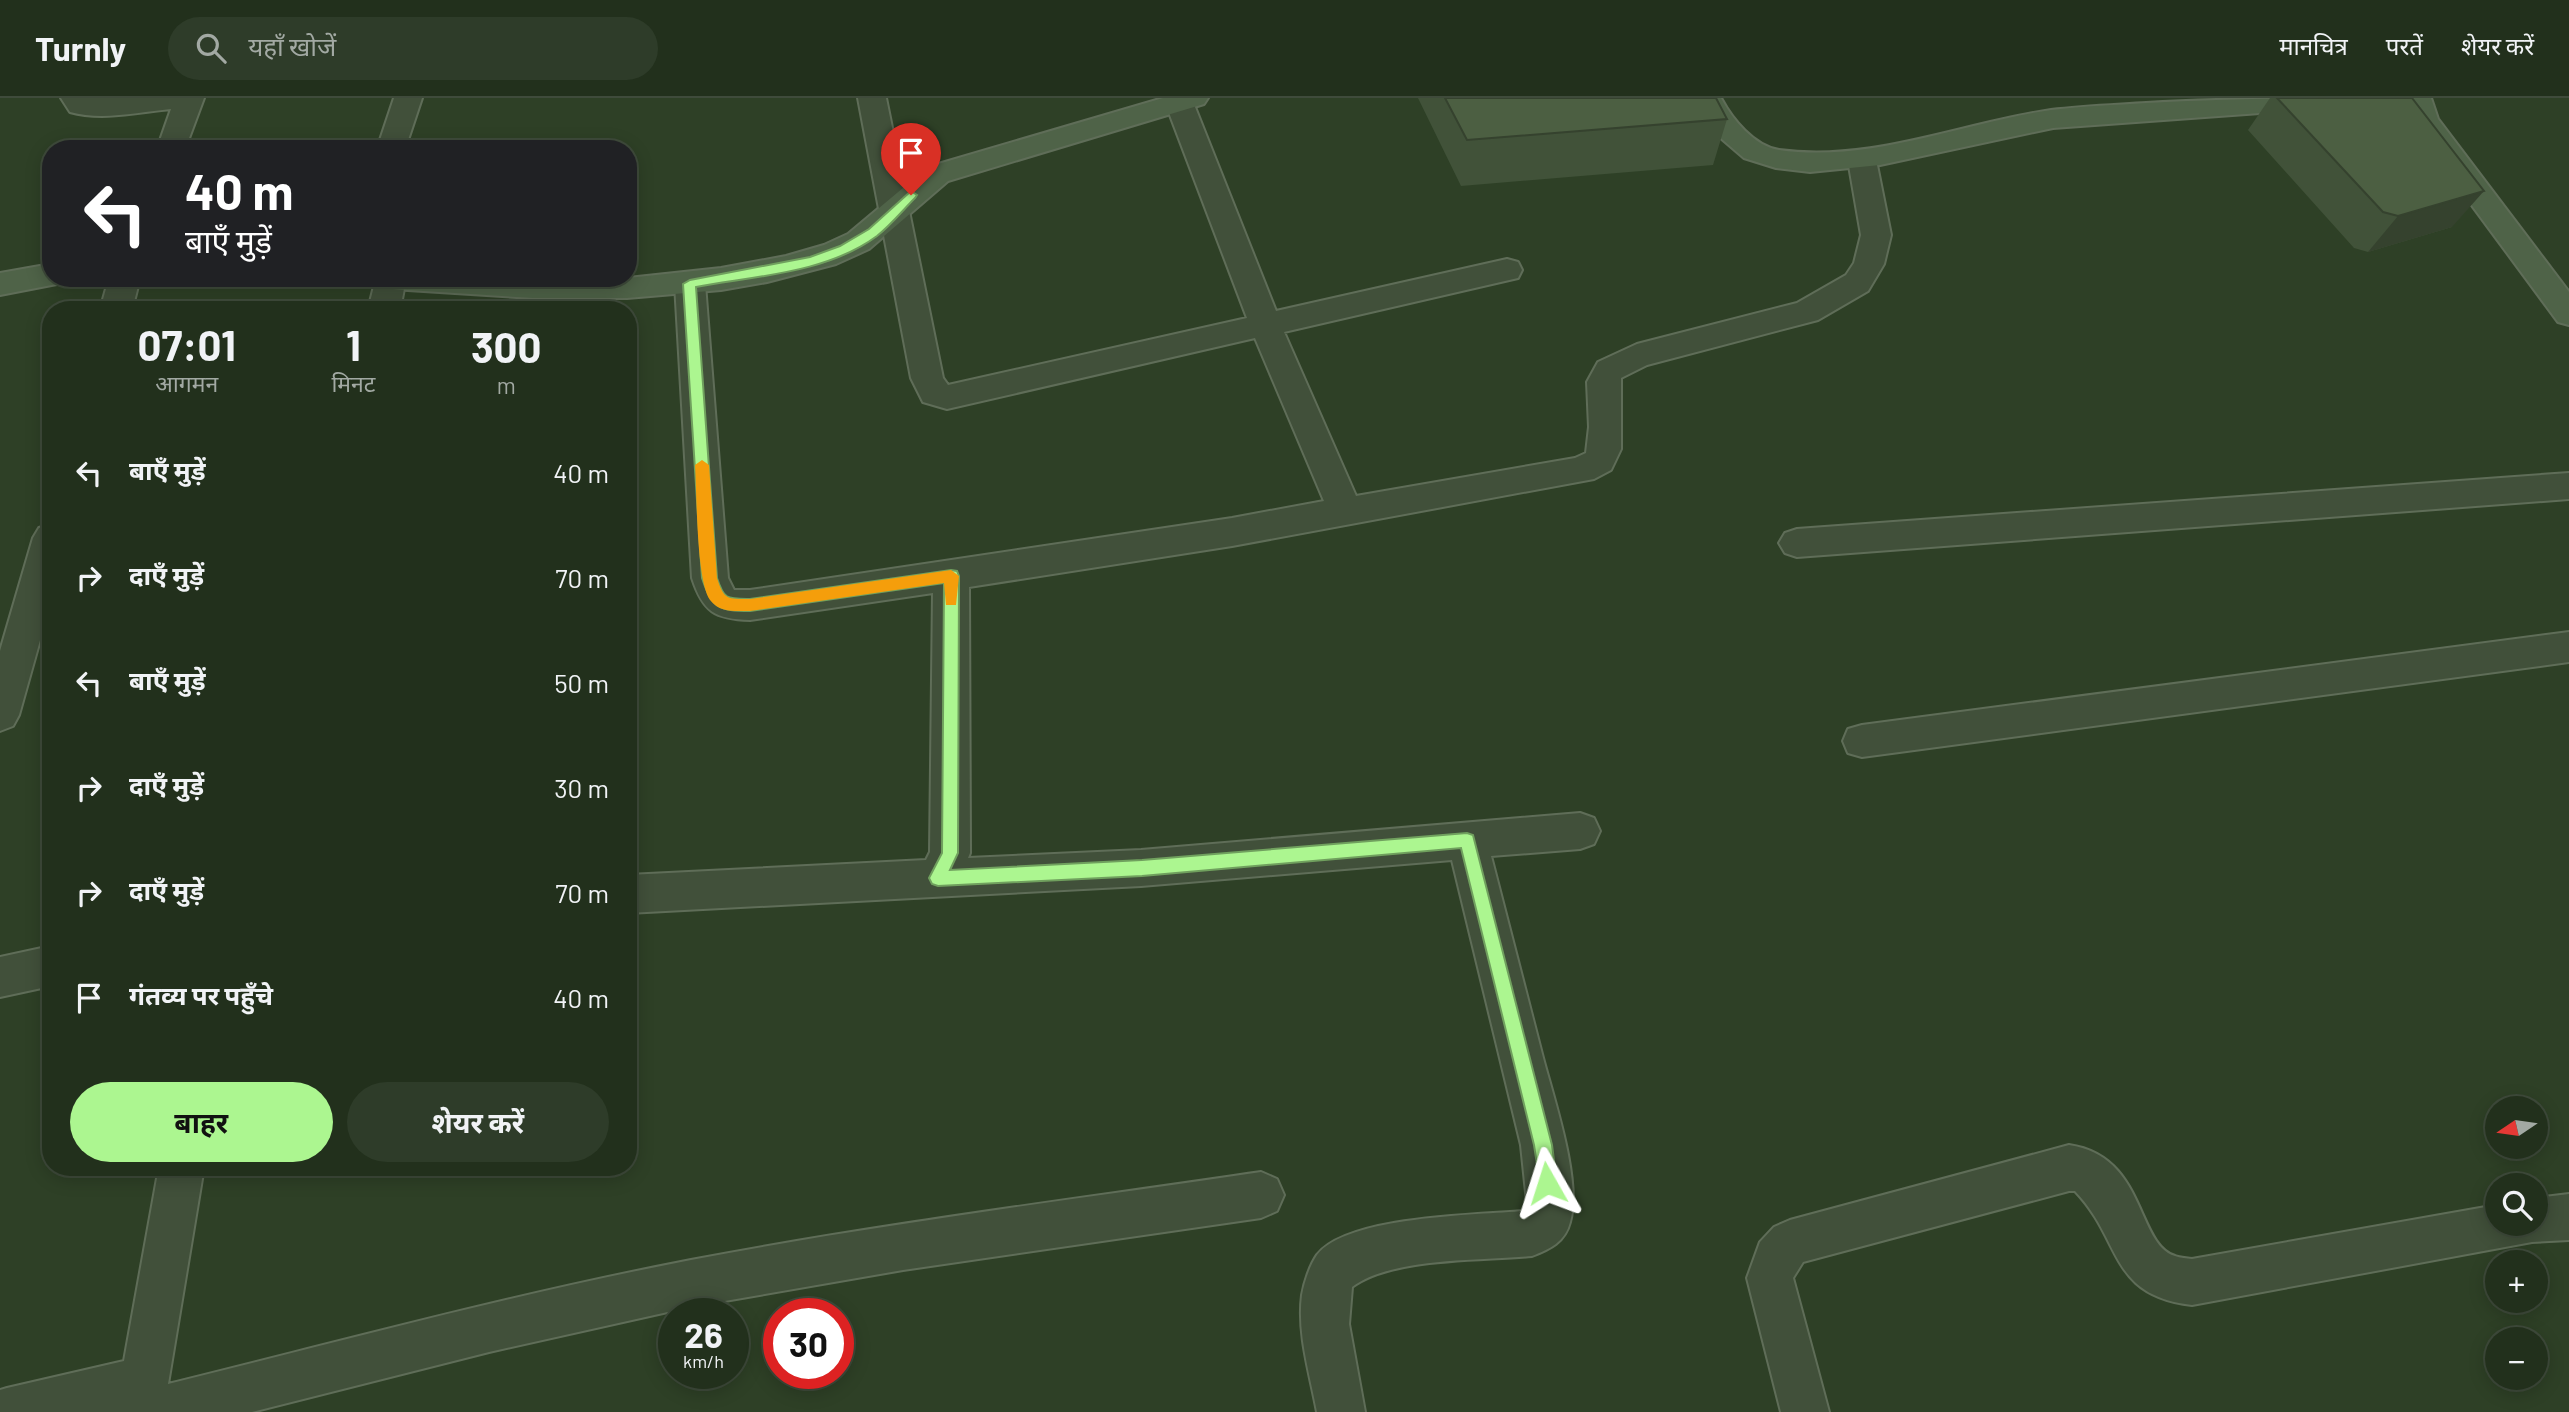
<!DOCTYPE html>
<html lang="hi">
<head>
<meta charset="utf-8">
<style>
  body { margin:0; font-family:Barlow,"Noto Sans Devanagari",sans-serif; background:#2e3c29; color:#f1f3f6; height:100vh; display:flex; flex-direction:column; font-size:26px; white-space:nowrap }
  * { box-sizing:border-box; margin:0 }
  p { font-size:23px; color:#a2a9a3 }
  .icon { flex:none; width:38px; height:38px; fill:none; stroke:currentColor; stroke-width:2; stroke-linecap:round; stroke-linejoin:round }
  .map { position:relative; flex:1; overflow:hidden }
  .details { position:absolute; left:42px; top:203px; width:595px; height:875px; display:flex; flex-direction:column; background:#22301c; border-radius:28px; box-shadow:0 4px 18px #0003,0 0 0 2px #3f4b3b }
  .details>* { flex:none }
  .top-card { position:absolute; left:42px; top:42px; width:595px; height:147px; border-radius:28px; box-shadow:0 4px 18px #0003,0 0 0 2px #3f4b3b; background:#202124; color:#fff; overflow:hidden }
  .needle { width:46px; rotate:257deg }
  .controls { position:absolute; left:2485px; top:998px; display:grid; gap:14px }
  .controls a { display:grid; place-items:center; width:63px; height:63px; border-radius:50%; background:#22301c; box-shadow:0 4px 18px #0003,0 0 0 2px #3f4b3b; font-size:35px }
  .speed { position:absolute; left:658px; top:1200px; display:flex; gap:14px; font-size:35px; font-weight:700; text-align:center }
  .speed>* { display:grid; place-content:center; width:91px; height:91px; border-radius:50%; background:#22301c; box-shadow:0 4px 18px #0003,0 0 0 2px #3f4b3b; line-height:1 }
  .speed small { font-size:18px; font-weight:400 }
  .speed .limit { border:10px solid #d22; background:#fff; color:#111 }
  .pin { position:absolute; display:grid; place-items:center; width:60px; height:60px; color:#fff; margin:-72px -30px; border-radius:50% 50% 50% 0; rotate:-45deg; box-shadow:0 0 7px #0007 }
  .pin .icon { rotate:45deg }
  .me { position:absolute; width:77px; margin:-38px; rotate:354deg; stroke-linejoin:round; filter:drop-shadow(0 0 5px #0008) }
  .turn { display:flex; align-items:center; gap:24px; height:147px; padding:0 28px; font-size:32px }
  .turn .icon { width:91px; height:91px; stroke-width:2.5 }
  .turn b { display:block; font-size:49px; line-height:60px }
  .eta { display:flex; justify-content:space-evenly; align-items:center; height:119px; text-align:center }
  .eta b { font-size:42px; font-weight:700; line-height:49px }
  .action { display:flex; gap:14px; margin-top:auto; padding:14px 28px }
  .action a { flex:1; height:80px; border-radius:42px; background:#acf690; color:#111; font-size:28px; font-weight:700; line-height:80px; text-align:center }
  .action a+a { background:#2e3c29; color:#f1f3f6 }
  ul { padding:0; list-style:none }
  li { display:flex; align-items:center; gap:21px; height:105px; padding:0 28px }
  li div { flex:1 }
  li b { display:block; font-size:26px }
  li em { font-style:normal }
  header { display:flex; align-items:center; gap:42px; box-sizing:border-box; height:98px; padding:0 35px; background:#22301c; border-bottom:2px solid #3f4b3b }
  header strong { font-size:33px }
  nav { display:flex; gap:38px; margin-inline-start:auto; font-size:24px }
  .search { width:490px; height:63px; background:#2e3c29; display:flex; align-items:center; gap:18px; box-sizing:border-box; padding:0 24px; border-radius:38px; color:#a2a9a3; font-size:26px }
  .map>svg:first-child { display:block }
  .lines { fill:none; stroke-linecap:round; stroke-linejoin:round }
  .street-casing { stroke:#5f6d58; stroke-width:4 }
  .secondary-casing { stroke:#5f6d58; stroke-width:4 }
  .street { fill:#41503a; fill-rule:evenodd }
  .secondary { fill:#4f6348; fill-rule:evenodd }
  .wall { fill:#415239 }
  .shaded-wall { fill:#35422e }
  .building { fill:#4c5f42; stroke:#35422e; stroke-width:2 }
  .route { fill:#acf690; stroke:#70a05e; stroke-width:2 }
  .slow { fill:#f59e0b }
</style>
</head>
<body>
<header>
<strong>Turnly</strong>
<div class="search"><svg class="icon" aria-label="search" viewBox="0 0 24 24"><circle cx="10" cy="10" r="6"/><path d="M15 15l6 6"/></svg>यहाँ खोजें</div>
<nav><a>मानचित्र</a><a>परतें</a><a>शेयर करें</a></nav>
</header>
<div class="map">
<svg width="2569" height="1314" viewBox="0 0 2569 1314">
  <rect width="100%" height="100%" fill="#2e4026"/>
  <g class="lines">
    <g class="street-casing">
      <path id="street" d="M61,0H204L185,51H157L171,11C139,14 102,23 70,14Z
        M394,0H422L405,51H377Z
        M858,0H886L943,280L948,287L1247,220L1165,4L1168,0H1190L1193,4L1276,213L1507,161L1518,164L1522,172L1518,180L1284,234L1356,398L1575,360L1586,355L1589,329L1587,284L1598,264L1637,246L1797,205L1846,177L1854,165L1861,137L1848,62L1852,55L1862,53L1872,55L1876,62L1891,137L1884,166L1868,193L1818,222L1647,267L1621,280V351L1611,372L1594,381L1232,448L969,489L970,755L968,760L1141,752L1580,715L1594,720L1600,733L1594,746L1580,751L1491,758C1508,824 1525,890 1542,956C1553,999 1582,1082 1570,1124C1565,1144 1550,1151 1532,1158C1482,1163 1392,1159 1352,1189L1349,1226L1365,1314H1317C1310,1276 1297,1236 1302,1197C1304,1185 1310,1167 1317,1157C1347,1118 1477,1117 1524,1113L1527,1104L1521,1047L1452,762L1141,788L628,815V777L926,762L930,754L933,495L750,522C715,521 703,514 692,480L675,186L679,178L690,175L701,178L705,186L728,480L734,492H750L1232,420L1324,403L1255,240L947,311L923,304L911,280Z
        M109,180H140L132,212H100Z
        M376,180H406L400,212H368Z
        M2569,375V401L1797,459L1785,455L1779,445L1785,435L1797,431Z
        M51,426V503L19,617L13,628L0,633V553L33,440L39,430Z
        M2569,534V564L1862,659L1848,655L1843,643L1848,631L1862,627Z
        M51,848V888L0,899V859Z
        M2069,1047C2146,1058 2136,1146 2175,1158C2180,1160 2187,1160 2192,1161L2497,1107V1125H2536V1100L2569,1096V1142L2532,1144L2192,1207C2108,1197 2123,1143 2075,1093H2069L1803,1164L1793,1180L1829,1314H1781L1747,1180L1760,1144L1774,1129L1790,1122Z
        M159,1069H204L168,1286C342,1243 515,1196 691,1162C880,1126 1071,1102 1261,1074L1277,1081L1284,1097L1277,1113L1261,1120L903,1172L690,1209L489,1254L252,1314H0V1292L7,1290L124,1263Z"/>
    </g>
    <g class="secondary-casing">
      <path id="secondary" d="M1163,0H1208L1204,6L948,83L869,151L836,166L767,184L721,192L627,200H533L392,191L381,188L377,180H628L721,170L786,158L824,147L848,136L928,69Z
        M1693,0H1721C1732,21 1754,48 1779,52C1871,65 1961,25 2051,12C2083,8 2115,7 2146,5C2217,1 2288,0 2359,0L2355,6L2345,9L2053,30L1880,67L1810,74L1776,70L1744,60L1716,36Z
        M2403,0H2431L2438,21L2569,194V227L2558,224L2414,29Z
        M51,166V180H64L62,185L0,197V175Z"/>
    </g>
    <use href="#street" class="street"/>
    <use href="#secondary" class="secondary"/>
  </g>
  <path class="wall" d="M1418,0H1716L1727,21L1713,67L1461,88Z
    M2270,0H2412L2452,129L2368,154L2354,150L2248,32Z"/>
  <path class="shaded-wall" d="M2484,93L2452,129L2368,154L2398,118Z"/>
  <path class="building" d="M1445,0H1716L1727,21L1467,42Z
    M2277,0H2412L2484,93L2398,118L2383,114Z"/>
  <path class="route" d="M911,93L917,97L915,100C903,112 891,127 877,138C827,175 756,178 696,189L717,480C724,502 727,501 750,501L951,472L957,473L959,478L958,755L950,772L1142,762L1467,735L1473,737L1552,1047L1557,1085L1554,1092L1547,1095L1541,1092L1534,1047L1461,750L1142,778L938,788L932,786L929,780L942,755L944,485L750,513C718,513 712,510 702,480L683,186L690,182L810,159L840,148L869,131Z"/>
  <path class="slow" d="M702,362L709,367L717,480C724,502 727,501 750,501L951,472L959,478L956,507H946L944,485L750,513C735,513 720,515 710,502C696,482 697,395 695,367Z"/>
</svg>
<div class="controls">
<a><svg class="needle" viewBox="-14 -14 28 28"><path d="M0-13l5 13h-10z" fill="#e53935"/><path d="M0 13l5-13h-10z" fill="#a2a9a3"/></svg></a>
<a><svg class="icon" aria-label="search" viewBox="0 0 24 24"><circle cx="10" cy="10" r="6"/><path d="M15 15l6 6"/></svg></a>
<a>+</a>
<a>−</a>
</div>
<div class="speed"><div>26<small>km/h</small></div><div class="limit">30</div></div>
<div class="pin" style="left:911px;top:97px;background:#d93025"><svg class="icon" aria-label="arrive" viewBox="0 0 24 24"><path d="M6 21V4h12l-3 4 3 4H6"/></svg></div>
<svg class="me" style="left:1547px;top:1085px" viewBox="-20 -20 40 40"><path d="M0-17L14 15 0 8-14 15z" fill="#acf690" stroke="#fff" stroke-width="4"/></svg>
<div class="top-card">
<div class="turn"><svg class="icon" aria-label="left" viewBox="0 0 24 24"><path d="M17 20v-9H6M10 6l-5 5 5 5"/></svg><div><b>40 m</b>बाएँ मुड़ें</div></div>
</div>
<section class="details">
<div class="eta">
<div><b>07:01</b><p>आगमन</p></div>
<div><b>1</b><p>मिनट</p></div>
<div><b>300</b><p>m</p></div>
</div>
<ul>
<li><svg class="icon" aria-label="left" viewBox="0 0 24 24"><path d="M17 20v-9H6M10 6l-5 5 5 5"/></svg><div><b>बाएँ मुड़ें</b></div><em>40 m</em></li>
<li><svg class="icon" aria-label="right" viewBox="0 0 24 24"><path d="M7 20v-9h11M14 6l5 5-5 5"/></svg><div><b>दाएँ मुड़ें</b></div><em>70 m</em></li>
<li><svg class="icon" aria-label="left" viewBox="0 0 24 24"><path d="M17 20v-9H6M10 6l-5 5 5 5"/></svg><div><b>बाएँ मुड़ें</b></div><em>50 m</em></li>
<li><svg class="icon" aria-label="right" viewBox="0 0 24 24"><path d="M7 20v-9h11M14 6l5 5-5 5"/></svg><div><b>दाएँ मुड़ें</b></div><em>30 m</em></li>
<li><svg class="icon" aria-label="right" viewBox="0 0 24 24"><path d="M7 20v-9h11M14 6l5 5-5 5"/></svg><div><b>दाएँ मुड़ें</b></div><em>70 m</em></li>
<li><svg class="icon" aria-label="arrive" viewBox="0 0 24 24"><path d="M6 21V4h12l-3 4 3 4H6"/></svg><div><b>गंतव्य पर पहुँचे</b></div><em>40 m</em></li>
</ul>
<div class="action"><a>बाहर</a><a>शेयर करें</a></div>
</section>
</div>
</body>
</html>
